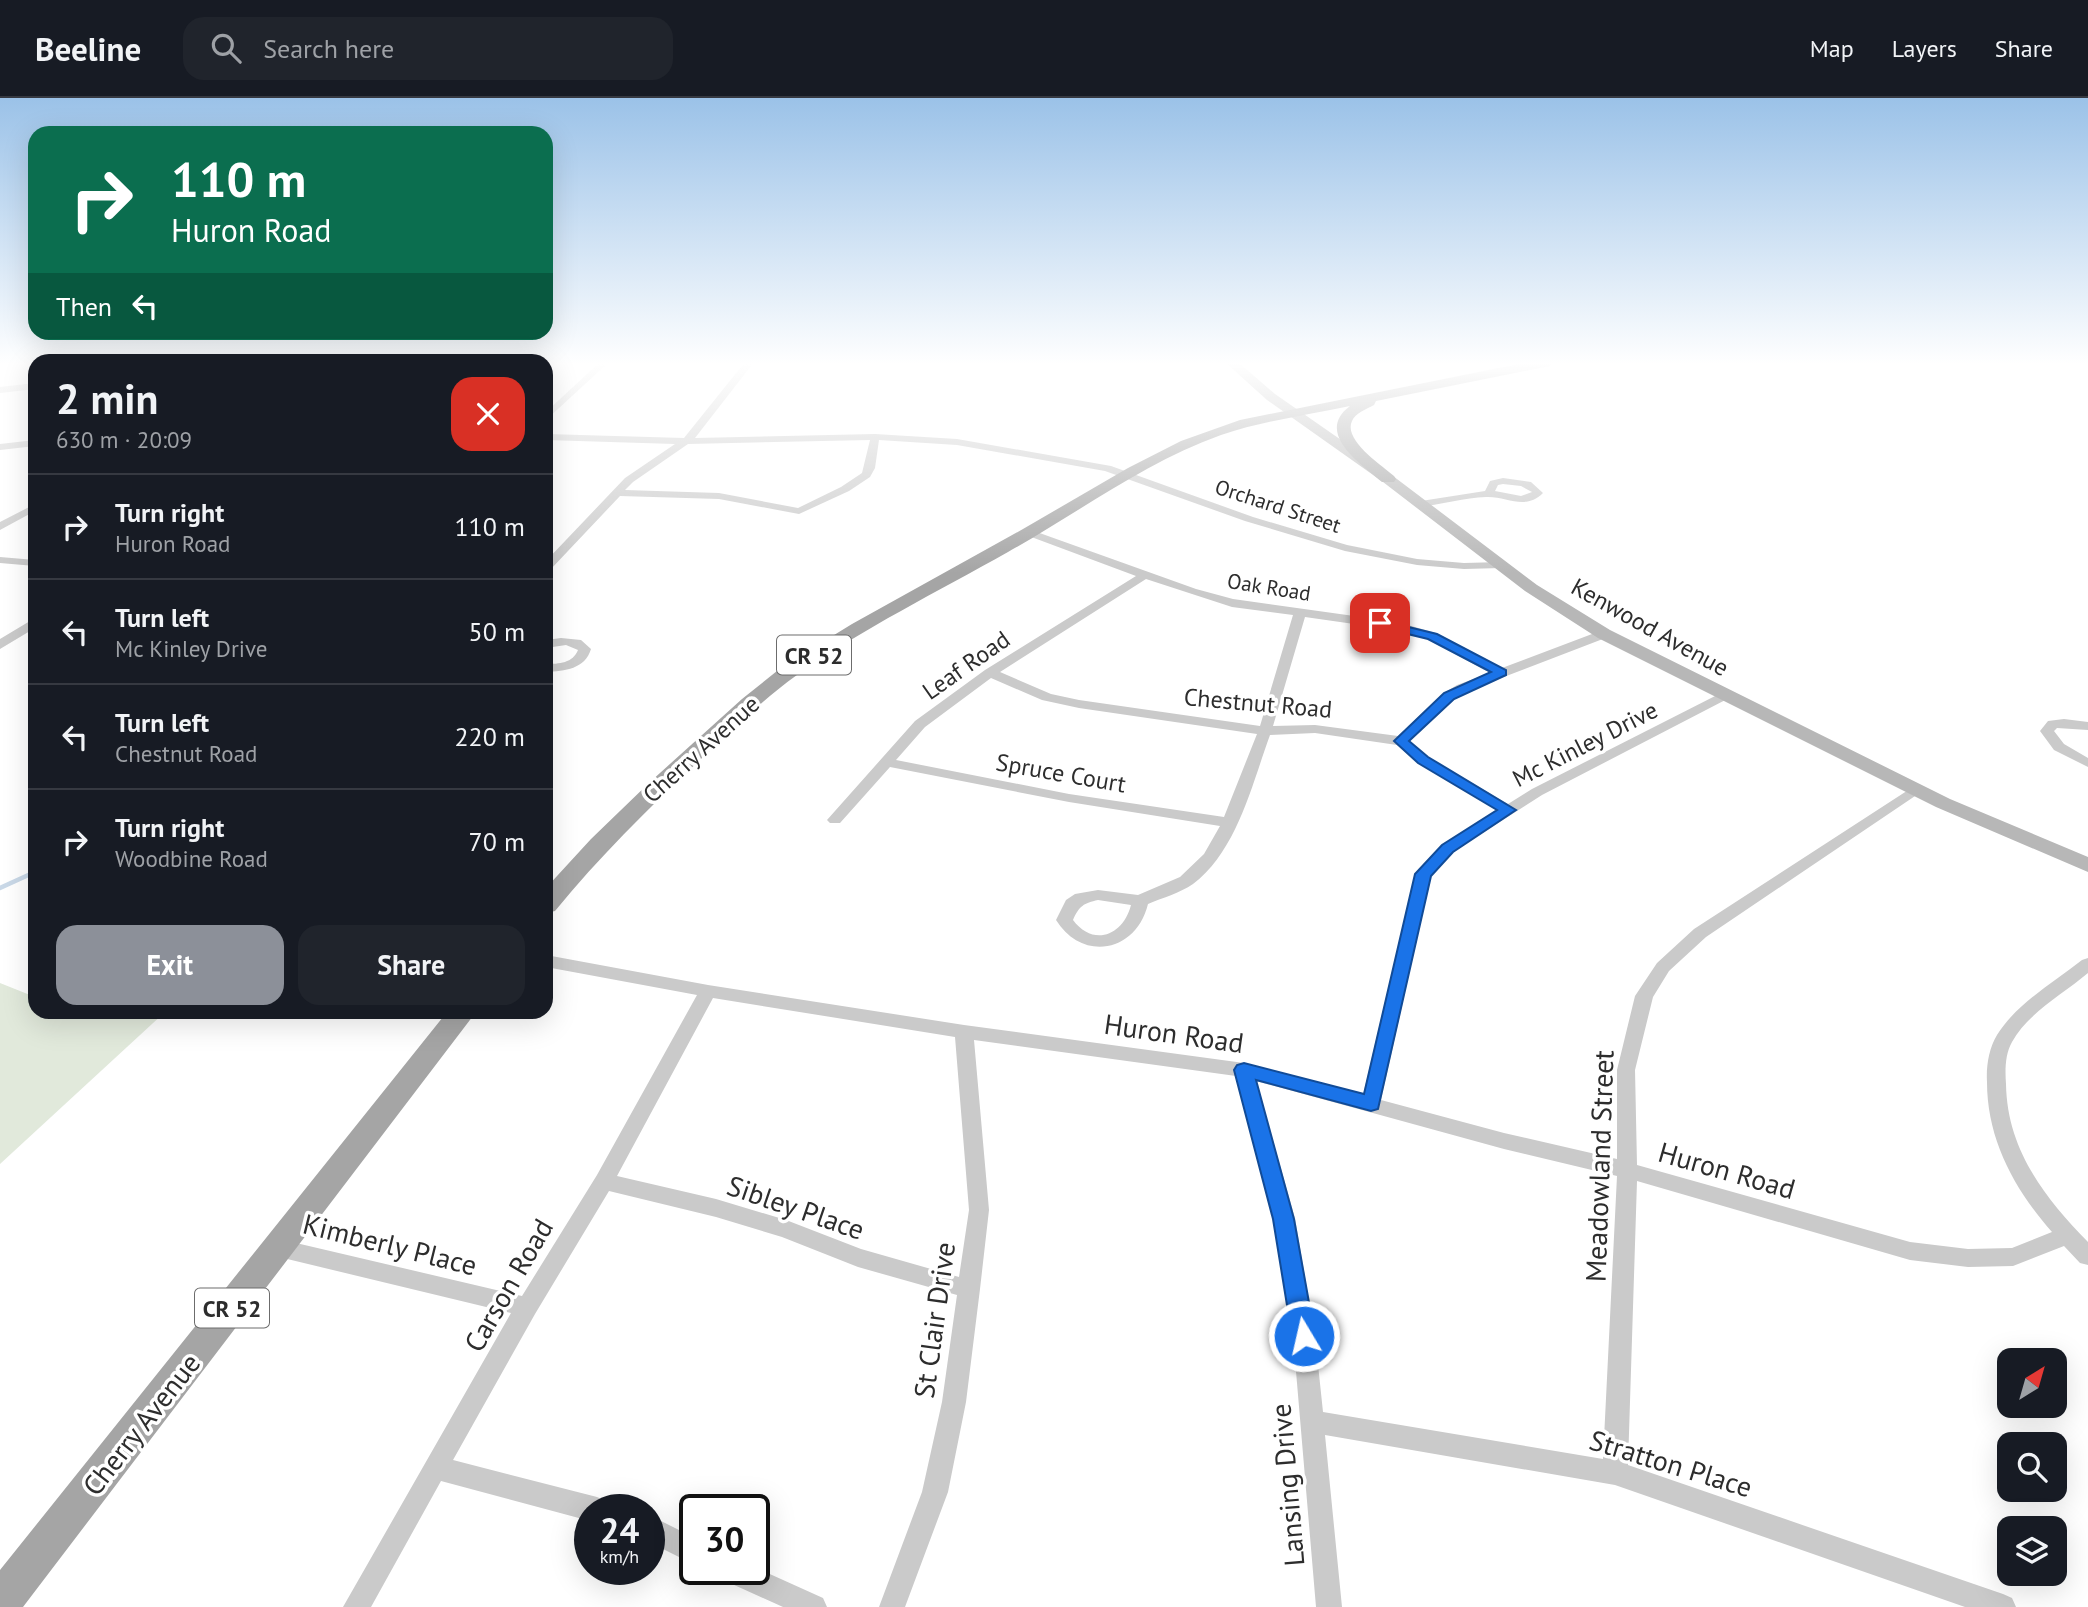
<!DOCTYPE html>
<html lang="en">
<head>
<meta charset="utf-8">
<style>
  body { margin:0; font-family:"PT Sans",sans-serif; background:#20242c; color:#f1f3f6; height:100vh; display:flex; flex-direction:column; font-size:26px; white-space:nowrap }
  * { box-sizing:border-box; margin:0 }
  p { font-size:23px; color:#9ea1a6 }
  .icon { flex:none; width:38px; height:38px; fill:none; stroke:currentColor; stroke-width:2; stroke-linecap:round; stroke-linejoin:round }
  .map { position:relative; flex:1; overflow:hidden }
  .drawer { position:absolute; left:28px; top:256px; width:525px; height:665px; display:flex; flex-direction:column; background:#171b24; border-radius:21px; box-shadow:0 7px 28px #0002 }
  .drawer>* { flex:none }
  .hud { position:absolute; left:28px; top:28px; width:525px; height:214px; border-radius:21px; box-shadow:0 7px 28px #0002; background:#0b6e4f; color:#fff; overflow:hidden }
  .needle { width:46px; rotate:37deg }
  .tools { position:absolute; left:1997px; top:1250px; display:grid; gap:14px }
  .tools a { display:grid; place-items:center; width:70px; height:70px; border-radius:14px; background:#171b24; box-shadow:0 7px 28px #0002; font-size:35px }
  .speed { position:absolute; left:574px; top:1396px; display:flex; gap:14px; font-size:35px; font-weight:700; text-align:center }
  .speed>* { display:grid; place-content:center; width:91px; height:91px; border-radius:50%; background:#171b24; box-shadow:0 7px 28px #0002; line-height:1 }
  .speed small { font-size:18px; font-weight:400 }
  .speed .limit { border:4px solid #111; border-radius:10px; background:#fff; color:#111 }
  .pin { position:absolute; display:grid; place-items:center; width:60px; height:60px; color:#fff; margin:-30px; border-radius:14px; box-shadow:0 4px 10px #0006 }
  .me { position:absolute; width:77px; margin:-38px; rotate:351deg; stroke-linejoin:round; filter:drop-shadow(0 0 5px #0008) }
  .turn { display:flex; align-items:center; gap:24px; height:147px; padding:0 28px; font-size:32px }
  .turn .icon { width:91px; height:91px; stroke-width:2.5 }
  .turn b { display:block; font-size:49px; line-height:60px }
  .then { display:flex; align-items:center; height:66px; padding:0 28px; background:#0003; gap:14px; font-size:26px }
  .round { display:grid; place-items:center; flex:none; width:74px; height:74px; border-radius:21px; background:#20242c }
  .head { display:flex; align-items:center; justify-content:space-between; height:119px; padding:0 28px }
  h1 { font-size:42px; font-weight:600; line-height:52px }
  .button { display:flex; gap:14px; margin-top:auto; padding:14px 28px }
  .button a { flex:1; height:80px; border-radius:21px; background:#8c9099; color:#fff; font-size:28px; font-weight:600; line-height:80px; text-align:center }
  .button a+a { background:#20242c; color:#f1f3f6 }
  ul { padding:0; list-style:none }
  li { display:flex; align-items:center; gap:21px; height:105px; padding:0 28px; border-top:2px solid #363941 }
  li div { flex:1 }
  li b { display:block; font-size:26px }
  li em { font-style:normal }
  header { display:flex; align-items:center; gap:42px; box-sizing:border-box; height:98px; padding:0 35px; background:#171b24; border-bottom:2px solid #363941 }
  header strong { font-size:33px }
  nav { display:flex; gap:38px; margin-inline-start:auto; font-size:24px }
  .search { width:490px; height:63px; background:#20242c; display:flex; align-items:center; gap:18px; box-sizing:border-box; padding:0 24px; border-radius:21px; color:#9ea1a6; font-size:26px }
  .map>svg:first-child { display:block }
  .green { fill:#e1e9db }
  .lines { fill:none; stroke-linecap:round; stroke-linejoin:round }
  .stream { stroke:#c9d8e7; stroke-width:4.5 }
  .minor { fill:#cacaca; fill-rule:evenodd }
  .secondary { fill:#b7b7b7; fill-rule:evenodd }
  .primary { fill:#a5a5a5; fill-rule:evenodd }
  .route { fill:#1a73e8; stroke:#114b97; stroke-width:2 }
  .labels { text-anchor:middle; dominant-baseline:central; stroke-width:7; stroke-linejoin:round; paint-order:stroke }
  .far-street-label { font-size:21px; fill:#2d2d2d; stroke:#fff }
  .shield { fill:#fff; stroke:#6c6c6c; stroke-width:2 }
  .shield-label { font-size:23px; font-weight:bold; fill:#2d2d2d }
  .street-label { font-size:24px; fill:#2d2d2d; stroke:#fff }
  .near-street-label { font-size:28px; fill:#2d2d2d; stroke:#fff }
</style>
</head>
<body>
<header>
<strong>Beeline</strong>
<div class="search"><svg class="icon" aria-label="search" viewBox="0 0 24 24"><circle cx="10" cy="10" r="6"/><path d="M15 15l6 6"/></svg>Search here</div>
<nav><a>Map</a><a>Layers</a><a>Share</a></nav>
</header>
<div class="map">
<svg width="2088" height="1509" viewBox="0 0 2088 1509">
  <rect width="100%" height="100%" fill="#fff"/>
  <path class="green" d="M0,885L35,899V914H165L0,1066Z"/>
  <g class="lines">
    <path class="stream" d="M0,790L35,774"/>
    <path class="minor" d="M600,264H609L546,322V314Z
      M745,264H754L695,340L875,336L957,341L1111,368L1253,419L1347,447L1417,461L1464,465L1501,464L1507,467L1501,470L1464,471L1417,467L1345,453L1245,423L1105,373L957,347L879,342L875,370L870,379L849,393L799,416L719,401L620,398L550,472L546,473V463L625,380L675,346L546,342V336L684,340ZM870,342L862,375L841,389L798,410L719,395L625,392L633,384L688,346Z
      M35,285V291L0,295V289Z
      M35,342V348L0,352V346Z
      M1503,380L1531,384L1543,395C1525,413 1507,398 1486,399C1465,400 1442,406 1421,409L1416,406L1421,403L1485,393L1490,383ZM1503,386L1521,388L1532,394L1521,398L1495,393L1498,387Z
      M35,406V413L0,432V424Z
      M1026,433H1034L1196,491L1233,501L1397,524L1436,535L1502,570L1600,533H1608V539L1467,593L1454,601L1409,643L1428,659L1508,706L1532,691L1721,595L1726,594L1733,598L1542,697L1454,753L1431,778L1381,1002L1504,1035L1617,1061V972L1635,898L1657,865L1694,831L1916,687L1923,691L1921,694L1706,839L1669,873L1653,899L1635,972L1637,1067L1910,1144L1968,1151L2012,1150L2052,1134C2014,1091 1987,1041 1987,984C1986,968 1989,950 1997,937C2017,905 2053,885 2082,862L2088,860V875C2063,896 2028,915 2012,944C2005,956 2005,973 2006,986C2007,1051 2044,1099 2088,1144V1167L2080,1165L2064,1148L2013,1168L1968,1169L1910,1162L1637,1083L1628,1367L2003,1496L2012,1500L2016,1509H1965L1615,1387L1325,1337L1342,1509H1316L1293,1238L1273,1120L1236,978L974,942L989,1112L980,1191L966,1304L948,1394L905,1509H879L922,1394L942,1304L957,1197L858,1169L782,1139L716,1119L609,1093L535,1216L453,1362L597,1399L606,1403L610,1412H590V1423L441,1383L371,1509H343L511,1215L279,1159L271,1157L268,1150L271,1143L279,1141L522,1198L597,1077L697,897L546,869V857L708,887L964,927L1244,965L1363,997L1415,776L1442,747L1498,712L1418,665L1397,647L1315,635L1270,637C1252,686 1237,753 1193,786C1180,795 1162,800 1148,806C1136,855 1082,864 1056,822L1066,802L1075,796L1098,792L1138,797L1180,779L1204,756L1220,728L1069,704L890,669L840,725H830L827,722L915,623L985,572L1136,478L1026,437ZM1146,481L1232,509L1293,517L1260,628L1079,602L1051,596L1000,574ZM1305,519L1396,532L1428,541L1490,575L1457,587L1444,595L1398,638L1315,627L1273,628ZM991,580L1042,602L1079,610L1257,636L1224,719L1069,696L896,662L925,629ZM1098,802L1131,807C1123,838 1093,849 1073,822C1079,808 1084,805 1098,802ZM713,900L955,939L969,1112L959,1179L861,1151L786,1122L716,1101L617,1078ZM1256,983L1504,1051L1617,1078L1603,1361L1323,1314L1315,1238L1295,1120Z
      M0,459L35,462V468L0,465Z
      M35,520V530L0,551V541Z
      M561,540L581,542L591,551C585,571 565,573 546,574V566C559,566 573,565 578,552L566,547L546,550V542Z
      M2064,621L2088,624V632L2057,630L2054,633L2064,646L2088,660V669L2054,652L2040,633L2048,623Z
      M649,1417L695,1440V1467L649,1444Z
      M754,1469L823,1500L827,1509H783L721,1481L717,1472H754Z"/>
    <path class="secondary" d="M1225,264H1238L1275,296L1393,378L1537,487L1610,532L1950,701L2088,759V774L1936,709L1598,540L1525,493L1383,384L1267,302Z"/>
    <path class="primary" d="M1529,264H1557L1550,268L1376,303L1374,307C1367,311 1355,315 1352,323C1343,342 1381,367 1394,378L1396,381L1394,384H1382C1361,366 1314,335 1350,308C1307,317 1263,323 1221,337C1145,364 1078,415 1008,454C937,494 864,530 797,577C763,601 733,632 702,660C650,709 600,758 555,813L546,815V790L591,741L650,684L742,601L782,569L852,526L1023,431L1128,370L1181,343L1240,322Z
      M447,914H476L23,1509H0V1472Z"/>
  </g>
  <linearGradient id="sky" x2="0" y2="1"><stop stop-color="#9bc2e8"/><stop offset="0.56" stop-color="#fff"/><stop offset="1" stop-color="#fff" stop-opacity="0"/></linearGradient>
  <rect width="2088" height="475" fill="url(#sky)"/>
  <path class="route" d="M1380,522L1437,536L1506,572V577L1454,601L1409,643L1428,659L1516,712L1453,754L1431,778L1378,1011L1371,1013L1256,982L1294,1121L1315,1238L1312,1246L1304,1249L1295,1246L1292,1238L1273,1121L1234,972L1237,967L1244,965L1364,996L1415,776L1442,747L1497,712L1418,665L1394,643L1444,595L1491,574L1428,541L1375,528L1373,525Z"/>
  <g class="labels">
    <g class="far-street-label">
      <text transform="translate(1278 408) rotate(18)">Orchard Street</text>
      <text transform="translate(1269 489) rotate(9)">Oak Road</text>
    </g>
    <g class="shield">
      <rect x="777" y="537.5" width="74" height="39" rx="5"/>
      <rect x="195" y="1190.5" width="74" height="39" rx="5"/>
    </g>
    <g class="shield-label">
      <text x="814" y="557">CR 52</text>
      <text x="232" y="1210">CR 52</text>
    </g>
    <g class="street-label">
      <text transform="translate(1650 529) rotate(29)">Kenwood Avenue</text>
      <text transform="translate(966 567) rotate(-35)">Leaf Road</text>
      <text transform="translate(1258 605) rotate(5)">Chestnut Road</text>
      <text transform="translate(1585 646) rotate(-27)">Mc Kinley Drive</text>
      <text transform="translate(701 651) rotate(-42)">Cherry Avenue</text>
      <text transform="translate(1061 675) rotate(10)">Spruce Court</text>
    </g>
    <g class="near-street-label">
      <text transform="translate(1174 935) rotate(8)">Huron Road</text>
      <text transform="translate(1599 1068) rotate(-88)">Meadowland Street</text>
      <text transform="translate(1727 1072) rotate(16)">Huron Road</text>
      <text transform="translate(796 1109) rotate(19)">Sibley Place</text>
      <text transform="translate(390 1146) rotate(14)">Kimberly Place</text>
      <text transform="translate(508 1187) rotate(-60)">Carson Road</text>
      <text transform="translate(934 1222) rotate(-82)">St Clair Drive</text>
      <text transform="translate(141 1326) rotate(-52)">Cherry Avenue</text>
      <text transform="translate(1671 1365) rotate(17)">Stratton Place</text>
      <text transform="translate(1287 1387) rotate(-95)">Lansing Drive</text>
    </g>
  </g>
</svg>
<div class="tools">
<a><svg class="needle" viewBox="-14 -14 28 28"><path d="M0-13l5 13h-10z" fill="#e53935"/><path d="M0 13l5-13h-10z" fill="#9ea1a6"/></svg></a>
<a><svg class="icon" aria-label="search" viewBox="0 0 24 24"><circle cx="10" cy="10" r="6"/><path d="M15 15l6 6"/></svg></a>
<a><svg class="icon" aria-label="layers" viewBox="0 0 24 24"><path d="M12 4l9 5-9 5-9-5zM3 14l9 5 9-5"/></svg></a>
</div>
<div class="speed"><div>24<small>km/h</small></div><div class="limit">30</div></div>
<div class="pin" style="left:1380px;top:525px;background:#d93025"><svg class="icon" aria-label="arrive" viewBox="0 0 24 24"><path d="M6 21V4h12l-3 4 3 4H6"/></svg></div>
<svg class="me" style="left:1304px;top:1238px" viewBox="-20 -20 40 40"><circle r="17" fill="#1a73e8" stroke="#fff" stroke-width="3"/><path d="M0-11L8 9 0 5-8 9z" fill="#fff"/></svg>
<div class="hud">
<div class="turn"><svg class="icon" aria-label="right" viewBox="0 0 24 24"><path d="M7 20v-9h11M14 6l5 5-5 5"/></svg><div><b>110 m</b>Huron Road</div></div>
<div class="then">Then<svg class="icon" aria-label="left" viewBox="0 0 24 24"><path d="M17 20v-9H6M10 6l-5 5 5 5"/></svg></div>
</div>
<section class="drawer">
<div class="head"><div><h1>2 min</h1><p>630 m · 20:09</p></div><a class="round" style="background:#d93025;color:#fff"><svg class="icon" aria-label="close" viewBox="0 0 24 24"><path d="M6 6l12 12M18 6L6 18"/></svg></a></div>
<ul>
<li><svg class="icon" aria-label="right" viewBox="0 0 24 24"><path d="M7 20v-9h11M14 6l5 5-5 5"/></svg><div><b>Turn right</b><p>Huron Road</p></div><em>110 m</em></li>
<li><svg class="icon" aria-label="left" viewBox="0 0 24 24"><path d="M17 20v-9H6M10 6l-5 5 5 5"/></svg><div><b>Turn left</b><p>Mc Kinley Drive</p></div><em>50 m</em></li>
<li><svg class="icon" aria-label="left" viewBox="0 0 24 24"><path d="M17 20v-9H6M10 6l-5 5 5 5"/></svg><div><b>Turn left</b><p>Chestnut Road</p></div><em>220 m</em></li>
<li><svg class="icon" aria-label="right" viewBox="0 0 24 24"><path d="M7 20v-9h11M14 6l5 5-5 5"/></svg><div><b>Turn right</b><p>Woodbine Road</p></div><em>70 m</em></li>
</ul>
<div class="button"><a>Exit</a><a>Share</a></div>
</section>
</div>
</body>
</html>
